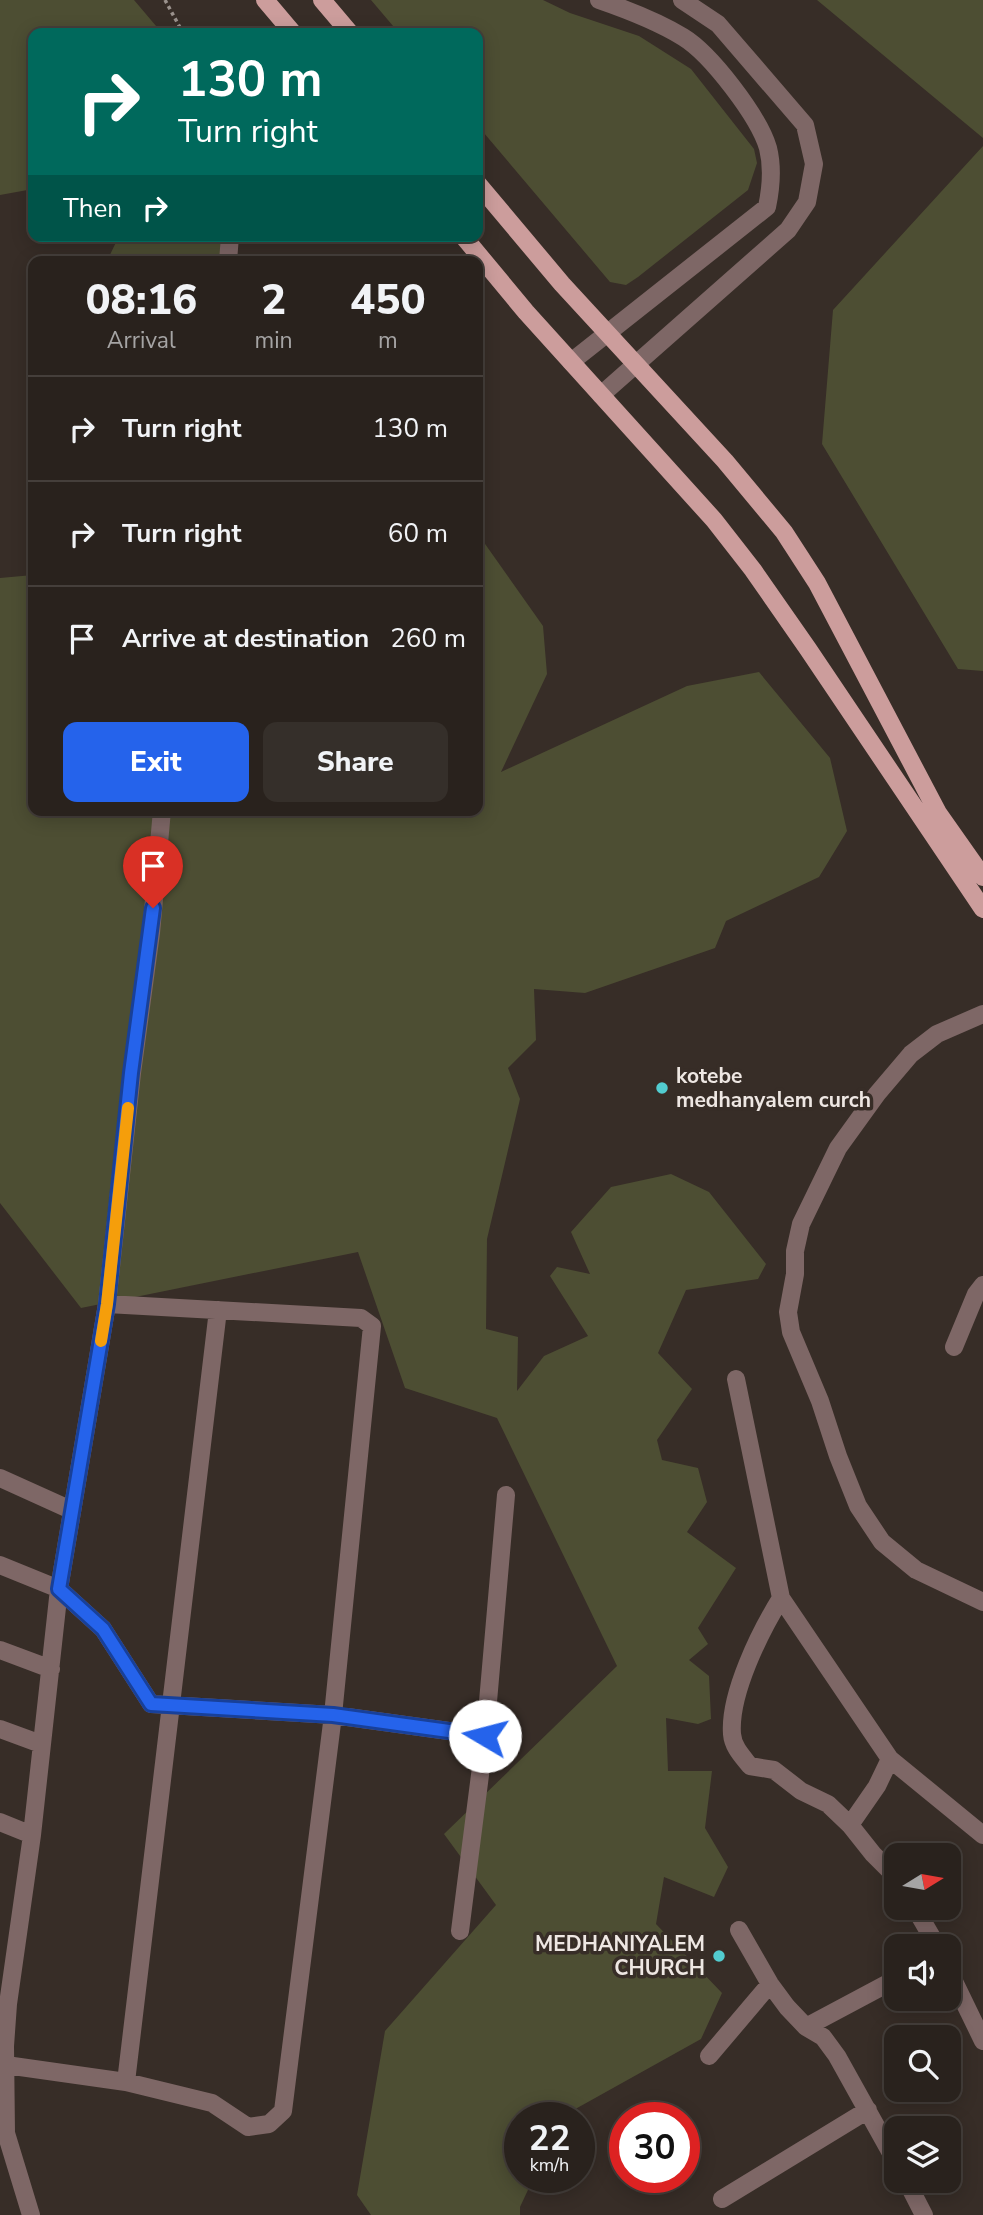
<!DOCTYPE html>
<html lang="en">
<head>
<meta charset="utf-8">
<style>
  body { margin:0; font-family:"Nunito Sans",sans-serif; background:#352f2a; color:#f1f3f6; height:100vh; display:flex; flex-direction:column; font-size:26px; white-space:nowrap }
  * { box-sizing:border-box; margin:0 }
  p { font-size:23px; color:#a5a4a4 }
  .icon { flex:none; width:38px; height:38px; fill:none; stroke:currentColor; stroke-width:2; stroke-linecap:round; stroke-linejoin:round }
  .map { position:relative; flex:1; overflow:hidden }
  .panel { position:absolute; left:28px; top:256px; width:455px; height:560px; display:flex; flex-direction:column; background:#29221d; border-radius:14px; box-shadow:0 4px 18px #0003,0 0 0 2px #453f3b }
  .panel>* { flex:none }
  .top-card { position:absolute; left:28px; top:28px; width:455px; height:214px; border-radius:14px; box-shadow:0 4px 18px #0003,0 0 0 2px #453f3b; background:#00695c; color:#fff; overflow:hidden }
  .needle { width:46px; rotate:79deg }
  .controls { position:absolute; left:884px; top:1843px; display:grid; gap:14px }
  .controls a { display:grid; place-items:center; width:77px; height:77px; border-radius:14px; background:#29221d; box-shadow:0 4px 18px #0003,0 0 0 2px #453f3b; font-size:35px }
  .speed { position:absolute; left:504px; top:2102px; display:flex; gap:14px; font-size:35px; font-weight:700; text-align:center }
  .speed>* { display:grid; place-content:center; width:91px; height:91px; border-radius:50%; background:#29221d; box-shadow:0 4px 18px #0003,0 0 0 2px #453f3b; line-height:1 }
  .speed small { font-size:18px; font-weight:400 }
  .speed .limit { border:10px solid #d22; background:#fff; color:#111 }
  .pin { position:absolute; display:grid; place-items:center; width:60px; height:60px; color:#fff; margin:-72px -30px; border-radius:50% 50% 50% 0; rotate:-45deg; box-shadow:0 0 7px #0007 }
  .pin .icon { rotate:45deg }
  .me { position:absolute; width:77px; margin:-38px; rotate:278deg; stroke-linejoin:round; filter:drop-shadow(0 0 5px #0008) }
  .turn { display:flex; align-items:center; gap:24px; height:147px; padding:0 35px; font-size:32px }
  .turn .icon { width:91px; height:91px; stroke-width:2.5 }
  .turn b { display:block; font-size:49px; line-height:60px }
  .then { display:flex; align-items:center; height:66px; padding:0 35px; background:#0003; gap:14px; font-size:26px }
  .eta { display:flex; justify-content:space-evenly; align-items:center; height:119px; text-align:center }
  .eta b { font-size:42px; font-weight:800; line-height:49px }
  .button { display:flex; gap:14px; margin-top:auto; padding:14px 35px }
  .button a { flex:1; height:80px; border-radius:14px; background:#2563eb; color:#fff; font-size:28px; font-weight:800; line-height:80px; text-align:center }
  .button a+a { background:#352f2a; color:#f1f3f6 }
  ul { padding:0; list-style:none }
  li { display:flex; align-items:center; gap:21px; height:105px; padding:0 35px; border-top:2px solid #453f3b }
  li div { flex:1 }
  li b { display:block; font-size:26px }
  li em { font-style:normal }
  .map>svg:first-child { display:block }
  .green { fill:#4d4e33 }
  .lines { fill:none; stroke-linecap:round; stroke-linejoin:round }
  .path { stroke:#9b928d; stroke-width:3.5; stroke-dasharray:3.5 3.5; stroke-linecap:butt }
  .minor { stroke:#7e6766; stroke-width:18 }
  .major { stroke:#cc9d9c; stroke-width:18 }
  .route-casing { stroke:#184099; stroke-width:18 }
  .route { stroke:#2563eb; stroke-width:12 }
  .slow { stroke:#f59e0b; stroke-width:12 }
  .poi-dot { fill:#52ccd0; stroke:#372d27; stroke-width:2.5 }
  .labels { text-anchor:middle; dominant-baseline:central; stroke-width:7; stroke-linejoin:round; paint-order:stroke }
  .poi-label { font-size:21px; font-weight:bold; fill:#eee7e3; stroke:#372d27; text-anchor:start }
</style>
</head>
<body>
<div class="map">
<svg width="983" height="2215" viewBox="0 0 983 2215">
  <rect width="100%" height="100%" fill="#372d27"/>
  <path class="green" d="M0,0H134L162,33H33V189L0,195Z
    M371,0H543L570,13L639,36L691,69L754,149L757,163L748,190L638,277L626,285L610,282L478,126V33H399Z
    M817,0H983V138Z
    M983,146V671L958,669L822,444L833,310Z
    M119,236H220L222,261H107Z
    M478,534L543,626L547,674L501,772L687,686L759,672L830,758L847,831L819,877L726,921L715,948L585,993L534,989L536,1040L508,1068L520,1099L487,1239L486,1329L518,1337L517,1391L544,1356L588,1336L550,1276L557,1267L590,1274L571,1232L611,1187L671,1174L709,1192L766,1264L758,1279L686,1290L658,1353L692,1389L657,1440L662,1460L698,1468L707,1502L687,1532L736,1568L698,1628L708,1644L689,1660L709,1676L711,1719L698,1724L666,1718L668,1771H712L705,1828L728,1867L714,1897L664,1877L656,1924L722,1993L701,2039L561,2117L520,2118V2177H534L520,2207V2215H371L357,2195L385,2031L496,1905L444,1834L617,1666L497,1418L405,1388L358,1252L81,1308L0,1203V578L33,575V810H478Z"/>
  <g class="lines">
    <path class="path" d="M165,0L183,33"/>
    <path class="minor" d="M228,261L230,236
      M571,362L767,207C771,188 773,168 768,148C759,117 711,54 683,37C657,21 628,10 599,0
      M601,395L788,230L807,202L814,164L805,125L718,24L682,0
      M983,1014L937,1034L911,1054L877,1094L838,1148L801,1224L795,1251V1274L788,1312L791,1332L820,1401L838,1456L858,1506L882,1542L916,1570L983,1602
      M954,1347L976,1294L983,1285
      M736,1379L781,1598L890,1759L983,1835
      M0,1478L71,1510
      M0,1565L59,1589L103,1629L151,1704L333,1715L485,1736
      M781,1598C760,1632 729,1694 732,1734C733,1747 742,1756 750,1766L774,1770L801,1791L828,1804L850,1825L873,1854L896,1877
      M0,1650L51,1669
      M0,1729L41,1744
      M0,1822L32,1835
      M850,1825L877,1786L890,1759
      M915,1908L937,1946
      M739,1930L770,1984L787,2007L806,2027L823,2037L837,2056L896,2162
      M460,1931L485,1736L506,1495
      M948,1969L983,2041
      M806,2027L896,1979
      M709,2056L770,1984
      M6,2065L126,2082L212,2103L248,2127L269,2124L283,2111L333,1715L372,1326L361,1318L107,1304
      M126,2082L218,1310
      M906,2180L924,2215
      M722,2199L868,2110
      M31,2215L6,2133L5,2046L8,2004L32,1835L59,1589L107,1304L132,1073L151,933L162,810"/>
    <path class="major" d="M265,0L293,33
      M322,0L350,33
      M478,184L562,284L725,461L784,532L817,583L938,813L983,877
      M463,236L526,312L714,520L753,570L808,649L983,909"/>
  </g>
  <g class="lines">
    <g class="route-casing">
      <path id="route" d="M153,908L131,1073L107,1304L59,1589L103,1629L151,1704L333,1715L485,1736"/>
    </g>
    <use href="#route" class="route"/>
    <path class="slow" d="M101,1341L107,1304L128,1108"/>
  </g>
  <g class="poi-dot">
    <circle cx="662" cy="1088" r="7"/>
    <circle cx="719" cy="1956" r="7"/>
  </g>
  <g class="labels">
    <g class="poi-label">
      <text x="676" y="1076">kotebe<tspan x="676" dy="24">medhanyalem curch</tspan></text>
      <text x="705" y="1944" text-anchor="end">MEDHANIYALEM<tspan x="705" dy="24">CHURCH</tspan></text>
    </g>
  </g>
</svg>
<div class="controls">
<a><svg class="needle" viewBox="-14 -14 28 28"><path d="M0-13l5 13h-10z" fill="#e53935"/><path d="M0 13l5-13h-10z" fill="#a5a4a4"/></svg></a>
<a><svg class="icon" aria-label="sound" viewBox="0 0 24 24"><path d="M4 9h4l5-4v14l-5-4H4zM17 9q2 3 0 6"/></svg></a>
<a><svg class="icon" aria-label="search" viewBox="0 0 24 24"><circle cx="10" cy="10" r="6"/><path d="M15 15l6 6"/></svg></a>
<a><svg class="icon" aria-label="layers" viewBox="0 0 24 24"><path d="M12 4l9 5-9 5-9-5zM3 14l9 5 9-5"/></svg></a>
</div>
<div class="speed"><div>22<small>km/h</small></div><div class="limit">30</div></div>
<div class="pin" style="left:153px;top:908px;background:#d93025"><svg class="icon" aria-label="arrive" viewBox="0 0 24 24"><path d="M6 21V4h12l-3 4 3 4H6"/></svg></div>
<svg class="me" style="left:485px;top:1736px" viewBox="-20 -20 40 40"><circle r="19" fill="#fff"/><path d="M0-13L10 11 0 6-10 11z" fill="#2563eb"/></svg>
<div class="top-card">
<div class="turn"><svg class="icon" aria-label="right" viewBox="0 0 24 24"><path d="M7 20v-9h11M14 6l5 5-5 5"/></svg><div><b>130 m</b>Turn right</div></div>
<div class="then">Then<svg class="icon" aria-label="right" viewBox="0 0 24 24"><path d="M7 20v-9h11M14 6l5 5-5 5"/></svg></div>
</div>
<section class="panel">
<div class="eta">
<div><b>08:16</b><p>Arrival</p></div>
<div><b>2</b><p>min</p></div>
<div><b>450</b><p>m</p></div>
</div>
<ul>
<li><svg class="icon" aria-label="right" viewBox="0 0 24 24"><path d="M7 20v-9h11M14 6l5 5-5 5"/></svg><div><b>Turn right</b></div><em>130 m</em></li>
<li><svg class="icon" aria-label="right" viewBox="0 0 24 24"><path d="M7 20v-9h11M14 6l5 5-5 5"/></svg><div><b>Turn right</b></div><em>60 m</em></li>
<li><svg class="icon" aria-label="arrive" viewBox="0 0 24 24"><path d="M6 21V4h12l-3 4 3 4H6"/></svg><div><b>Arrive at destination</b></div><em>260 m</em></li>
</ul>
<div class="button"><a>Exit</a><a>Share</a></div>
</section>
</div>
</body>
</html>
